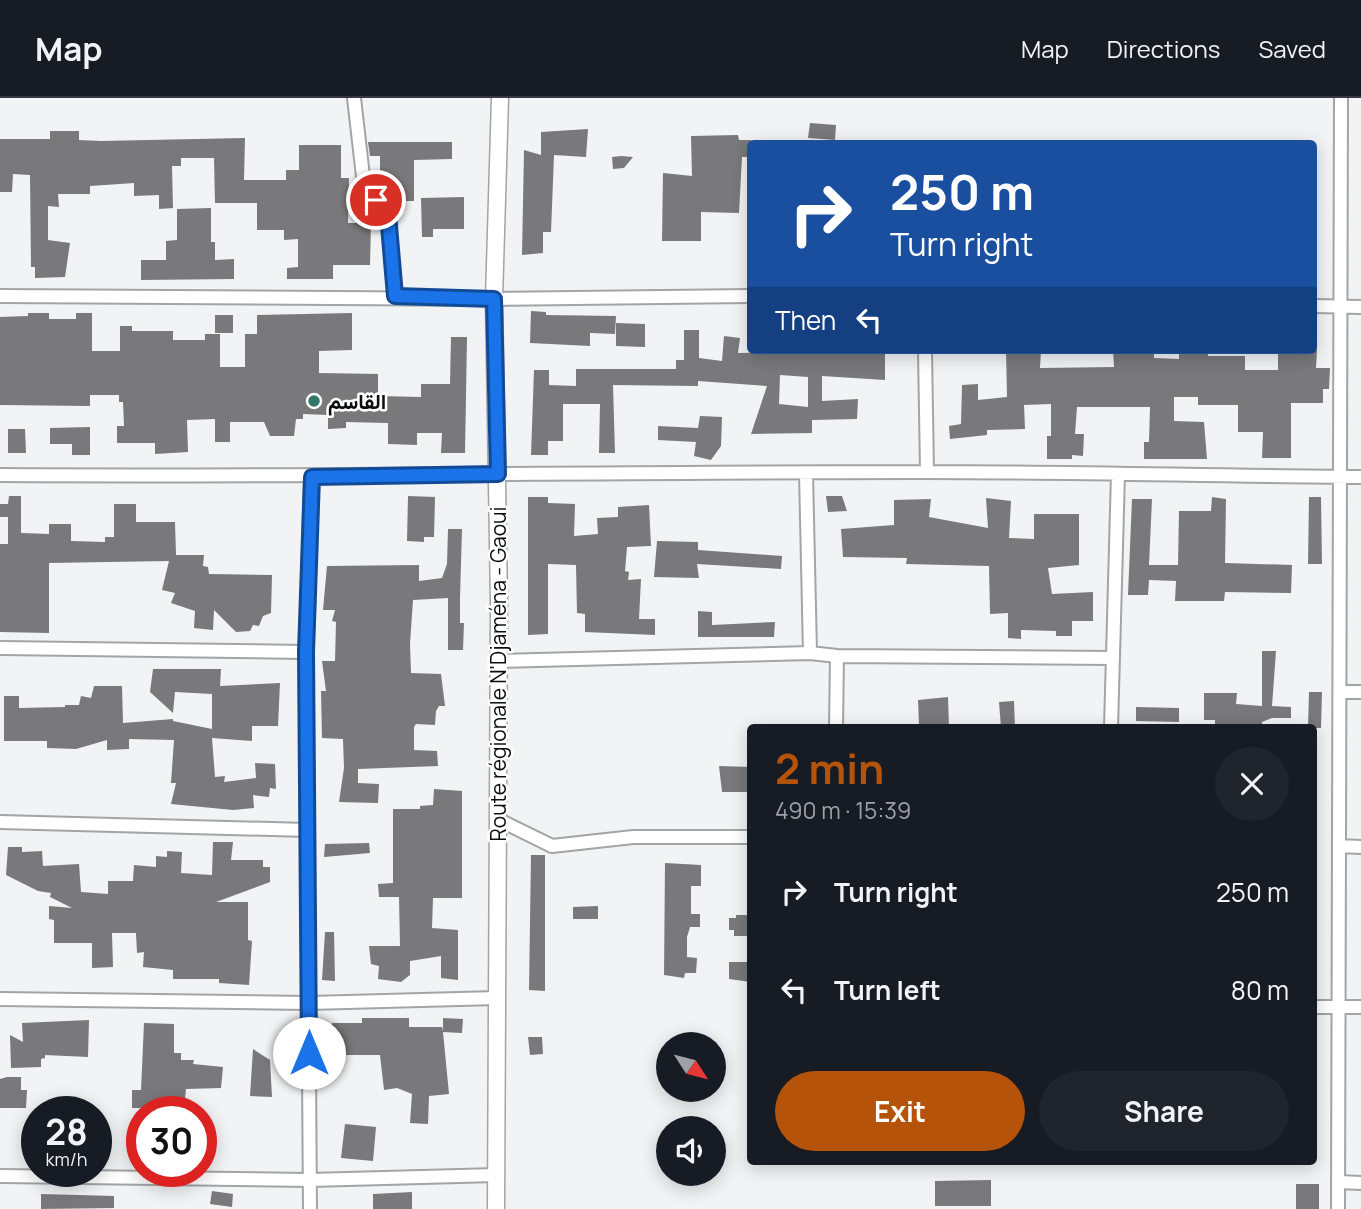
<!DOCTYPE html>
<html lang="en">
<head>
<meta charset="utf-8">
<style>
  body { margin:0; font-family:Manrope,Vazirmatn,sans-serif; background:#20242c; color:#f1f3f6; height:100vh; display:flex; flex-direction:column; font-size:26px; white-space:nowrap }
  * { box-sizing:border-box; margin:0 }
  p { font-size:23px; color:#9ea1a6 }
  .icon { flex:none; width:38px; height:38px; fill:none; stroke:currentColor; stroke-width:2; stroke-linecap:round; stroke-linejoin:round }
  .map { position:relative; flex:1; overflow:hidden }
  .drawer { position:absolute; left:747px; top:626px; width:570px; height:441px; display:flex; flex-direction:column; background:#171b24; border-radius:7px; box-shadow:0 4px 18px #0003 }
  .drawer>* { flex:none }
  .top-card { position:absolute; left:747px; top:42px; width:570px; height:214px; border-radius:7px; box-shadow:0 4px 18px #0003; background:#1a4fa0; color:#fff; overflow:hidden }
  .needle { width:46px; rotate:126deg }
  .buttons { position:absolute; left:656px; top:934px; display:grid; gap:14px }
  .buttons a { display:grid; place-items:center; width:70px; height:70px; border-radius:50%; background:#171b24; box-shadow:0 4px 18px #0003; font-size:35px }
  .speed { position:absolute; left:21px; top:998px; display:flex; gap:14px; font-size:35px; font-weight:700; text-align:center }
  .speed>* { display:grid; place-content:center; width:91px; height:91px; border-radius:50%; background:#171b24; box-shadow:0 4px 18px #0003; line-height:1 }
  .speed small { font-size:18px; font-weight:400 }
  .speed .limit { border:10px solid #d22; background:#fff; color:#111 }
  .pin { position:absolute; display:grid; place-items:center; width:60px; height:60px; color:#fff; margin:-30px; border:4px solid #fff; border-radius:50%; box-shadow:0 2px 7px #0007 }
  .me { position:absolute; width:77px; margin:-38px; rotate:0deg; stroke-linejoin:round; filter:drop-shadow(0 0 5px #0008) }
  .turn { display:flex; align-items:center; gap:24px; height:147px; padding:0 28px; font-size:32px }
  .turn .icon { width:91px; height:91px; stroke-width:2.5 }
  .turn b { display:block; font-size:49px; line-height:60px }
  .then { display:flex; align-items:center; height:66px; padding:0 28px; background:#0003; gap:14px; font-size:26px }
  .round { display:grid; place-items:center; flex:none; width:74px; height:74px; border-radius:37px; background:#20242c }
  .overview { display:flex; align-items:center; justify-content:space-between; height:119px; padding:0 28px }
  h1 { font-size:42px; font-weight:700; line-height:52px; color:#b45309 }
  .cta { display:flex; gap:14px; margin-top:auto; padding:14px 28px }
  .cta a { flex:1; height:80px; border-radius:42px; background:#b45309; color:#fff; font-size:28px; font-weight:700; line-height:80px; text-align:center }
  .cta a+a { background:#20242c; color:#f1f3f6 }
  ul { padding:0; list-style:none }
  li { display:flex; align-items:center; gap:21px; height:98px; padding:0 28px }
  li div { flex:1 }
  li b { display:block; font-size:26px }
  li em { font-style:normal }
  header { display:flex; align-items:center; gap:42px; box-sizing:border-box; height:98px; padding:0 35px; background:#171b24; border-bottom:2px solid #363941 }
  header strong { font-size:33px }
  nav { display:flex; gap:38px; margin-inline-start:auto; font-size:24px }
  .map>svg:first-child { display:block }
  .building { fill:#79787a; fill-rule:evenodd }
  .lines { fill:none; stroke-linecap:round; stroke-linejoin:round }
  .minor-casing { stroke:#a3a4a6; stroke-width:16 }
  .tertiary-casing { stroke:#a3a4a6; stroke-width:19 }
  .minor { stroke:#fff; stroke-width:12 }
  .tertiary { stroke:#fff; stroke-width:16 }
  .route-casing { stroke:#114b97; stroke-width:18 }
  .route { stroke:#1a73e8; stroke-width:12 }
  .poi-dot { fill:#32766a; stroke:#fff; stroke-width:2.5 }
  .labels { text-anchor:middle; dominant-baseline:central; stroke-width:5; stroke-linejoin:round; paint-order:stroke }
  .poi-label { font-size:21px; font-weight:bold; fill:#0c0d0d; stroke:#fff; text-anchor:start }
  .street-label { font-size:21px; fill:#0c0d0d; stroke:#fff }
</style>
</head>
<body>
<header>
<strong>Map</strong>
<nav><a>Map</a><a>Directions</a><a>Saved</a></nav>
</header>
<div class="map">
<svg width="1361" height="1111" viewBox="0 0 1361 1111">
  <rect width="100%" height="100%" fill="#f1f3f5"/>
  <path class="building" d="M810,25L836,27L835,42L808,40Z
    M588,31L586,59L554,57L551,134H543V155L522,157L524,52L541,57V34Z
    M50,33H79V42L101,43L245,40L244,82H286V72H299V47H341V80H349L348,125H371L370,167H333V181H287V170L298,169V141L284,142V132H257V105H215L214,60H181V68H172L173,110L159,111V97L134,98V85L90,88V96H58L59,109L48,108V142L70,145L65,179L35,180V169H31L30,77L13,76L12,94H0V41H50Z
    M738,37L739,42H751V59H742L739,115L701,114V143H662L663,75L692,78L691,38Z
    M368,44H452V61L414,62V103H389V80H380V58H370Z
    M612,59L621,58L633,59L624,70L613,71Z
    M464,99V131H433V139H422L421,100Z
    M211,110V144H215V162L234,161V181L141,182V162H166V143L177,142V111Z
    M531,213L546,214V217L616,218L615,236L590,235V248L530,245Z
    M28,215H49V221H76V215H92V253H120V228H132V233H173V242H205V236H220V269H245V236H257V217L352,215V252L319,253V275L378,276V298L421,299V286H450L451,239H467L465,355H441L442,335H417V347L388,346V325L346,324V330L328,331V317L303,316V321H296L294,338H270L264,324H230V344H215V321L187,322L188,354L155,356V345H117V328H124L123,304H119V297H90V308L0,307V219L28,218Z
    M215,217H233V235H215Z
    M616,225L645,226V249L616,248Z
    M684,232H699V260L722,263L724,238L740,240L738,255L885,252V282L822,278V303L858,301L857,321L812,322V335L751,336L767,288L698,283V288L613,287L615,355H599L600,306H563V343H548V357H531L534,272H549V287L576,288V271H676V262H684ZM780,277L808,279V309L779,306Z
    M1006,252H1041L1040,270L1114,269L1113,252H1154V260L1179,261V252H1208V258H1245V272H1278V252H1317L1316,270H1330L1329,291H1323V305H1291V360H1262L1263,334H1238V307H1198V299H1174V323L1204,324L1207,361H1144V344H1149L1150,309H1077L1075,336H1084L1083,358L1072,357V361H1047V338H1051V306L1024,307L1025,331L987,332V337L950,341L949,328L961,326L962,287L978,286V302L1007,299Z
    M700,318L722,319L721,348L711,362L694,358L696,344L658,342V328L698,330Z
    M90,329V357H72V346H50V330Z
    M8,331H25L26,355H8Z
    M9,398H21V435L49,436V426H71V443L105,444V439H114V406H136V424H175L176,457H204L203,468L208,469L209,476L272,477L271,515L263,518L259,528L253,527L250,533L236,534L214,512L213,532L194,530L195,513L171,505L175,495L162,492L169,463L49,465V535L0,534V446H8V419H0V406H8Z
    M408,398L435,399L434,439H424V444L407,443Z
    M826,398H842L847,413L828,414Z
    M528,399H548V405L575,406L574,438L598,436L597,420L618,419V409L649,407L651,448L627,449L625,473L629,474L628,482L641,481L639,521H655V537L585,534V516L577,515L576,467L548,466V536L528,537Z
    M1212,399L1226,401L1225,465L1292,467L1291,495L1225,494L1224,503H1175L1176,483L1149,482L1148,497H1128L1132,401H1152L1149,467H1178L1179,413H1211Z
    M1309,399H1321L1322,466H1308Z
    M986,400L1011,403L1009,440L1034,441V416H1079V467L1048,470L1052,496L1093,494V523H1072V538H1056V533L1021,532V541L1008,540V515L990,516L989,468L906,466L907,460L843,459L841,431L894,427V402L931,401L929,419L988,430Z
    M448,431H462L460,500V525H464L463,552H448V500L413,502L410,546L411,575L441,576L445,608H439L436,613L435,627L416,626L414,629V652L437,653L438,668L358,671V685L379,686L378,705L339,704L344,670L343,641L322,640L321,593H326L322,563H335L336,524L332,523L335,512H323L327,468L419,467V483L442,480L447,466Z
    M657,443L698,444V452L782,458L781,471L697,466L699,480L654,479Z
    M698,513L712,514V527L775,524L774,539H698Z
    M1262,553H1276L1272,608L1291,609V620H1272L1262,624V630H1215V622H1204V595H1237L1236,606L1262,608Z
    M153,571H221L220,588L280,585L278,628H252V643L212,640L215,679L225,678L224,684L256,680L255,665L275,666L276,691L270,690L269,699L253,697L254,710L233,712L171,706L176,685H171L174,642L129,641V651L107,652V642L76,651L47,650V643H4V598H19V610L65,609V607H79L81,598L91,600L94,588H122L123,625L173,621V623L212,631V636V596L175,594L173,615L150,594Z
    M1309,594H1322L1321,630H1308Z
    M948,599L949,630L919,627L918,602Z
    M1014,603L1015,630H1001L999,604Z
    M1136,609L1179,610V624L1136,623Z
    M719,668L751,669V694H722Z
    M434,691L462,693V800H433L432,830L458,832V882L441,880V858L410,863V877L401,884L378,881L379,868L371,866L369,848H400L399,799H379L378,786L393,785V711H420V708L433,707Z
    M213,744H233L231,762H263V769H270V784L216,804H248V842L252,843L249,887L219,885V881H173V872L143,869L144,854L137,855L136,835H112L113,869L92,870V845H54V822L49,821V808L72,810L50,799L51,795L38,793L6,777L8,749H22V754L42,753L43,768L79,766L81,794L108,796V783H133L134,767L156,769V758L167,759V753L182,754L181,775L212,777Z
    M369,745L370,755L324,759L325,746Z
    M531,757H545V893L529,892Z
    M665,765L701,767V788H691V816H700V829H690L687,839V859L697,860L696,875H685L684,880L664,877Z
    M598,808V821H573V809Z
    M736,817H751V838H734V832H729V820H736Z
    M325,834H334L335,883L322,882Z
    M729,864H751V884L729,881Z
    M362,920H409V929H442L443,933V920L463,921L462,935L443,934L449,996L429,998L428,1026L410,1025L412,996L397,990L384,992L380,957H332V925H362Z
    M89,922L88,959L45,957V960L41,961V969L11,970L10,937L23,944L22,925Z
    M144,925L174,926V955H181V962H194L193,966L223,969L221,990L186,991L185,1001L172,1000V1010H132V992H141Z
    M528,939H542L543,956L530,957Z
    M253,951L270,962L272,999L250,998Z
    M7,979H21V992H27L26,1010H0V981Z
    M345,1026L376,1029L373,1063L341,1060Z
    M991,1082V1108H935V1083Z
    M1296,1086H1319V1111H1296Z
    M212,1093L233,1096L232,1109L210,1106Z
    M412,1094V1111H373V1096Z
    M41,1096L114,1098V1110L41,1111Z"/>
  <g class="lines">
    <g class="minor-casing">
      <path id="minor" d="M354,0L364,87L388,116L395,198
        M0,198L494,201L751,198
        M1314,208L1361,209
        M925,252L927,374
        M806,375L810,555
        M0,377C308,379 615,374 923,374C1069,374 1215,378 1361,379
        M0,550L306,554
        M498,563L810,555L837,558L1113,560
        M1340,594H1361
        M836,630L837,558
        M1111,630L1118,376
        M497,721L552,748L633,739H751
        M0,724L307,732
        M1339,748L1361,749
        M0,901L309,905L497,900
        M1314,909H1361
        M0,1078L310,1082L496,1077
        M1339,1084L1361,1085
        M310,1111L306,554L311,379
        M1338,1111L1341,0"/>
    </g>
    <g class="tertiary-casing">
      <path id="tertiary" d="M496,1111L499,506L494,201L500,0"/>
    </g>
    <use href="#minor" class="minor"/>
    <use href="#tertiary" class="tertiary"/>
  </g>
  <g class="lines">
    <g class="route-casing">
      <path id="route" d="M309,955L306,554L312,379L498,376L494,201L395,198L388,116L376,102"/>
    </g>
    <use href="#route" class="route"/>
  </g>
  <circle class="poi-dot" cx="314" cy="303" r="7"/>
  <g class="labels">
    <g class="poi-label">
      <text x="328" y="303">القاسم</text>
    </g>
    <g class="street-label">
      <text transform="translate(498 576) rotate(-90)">Route régionale N'Djaména - Gaoui</text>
    </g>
  </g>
</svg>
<div class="buttons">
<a><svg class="needle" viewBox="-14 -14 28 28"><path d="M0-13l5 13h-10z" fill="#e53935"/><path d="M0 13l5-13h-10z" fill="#9ea1a6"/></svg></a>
<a><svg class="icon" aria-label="sound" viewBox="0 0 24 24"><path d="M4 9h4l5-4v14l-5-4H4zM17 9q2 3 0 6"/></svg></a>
</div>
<div class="speed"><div>28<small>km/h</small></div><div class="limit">30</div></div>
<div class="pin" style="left:376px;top:102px;background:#d93025"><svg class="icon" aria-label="arrive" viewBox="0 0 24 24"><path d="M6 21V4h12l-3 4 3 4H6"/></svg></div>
<svg class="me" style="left:309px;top:955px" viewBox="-20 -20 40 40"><circle r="19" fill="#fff"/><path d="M0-13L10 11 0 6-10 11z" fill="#1a73e8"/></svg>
<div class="top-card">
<div class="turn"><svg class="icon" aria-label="right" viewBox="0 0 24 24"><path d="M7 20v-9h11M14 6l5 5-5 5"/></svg><div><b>250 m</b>Turn right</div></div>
<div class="then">Then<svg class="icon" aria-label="left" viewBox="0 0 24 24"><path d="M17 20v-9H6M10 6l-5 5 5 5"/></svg></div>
</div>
<section class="drawer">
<div class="overview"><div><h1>2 min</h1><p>490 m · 15:39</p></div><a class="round"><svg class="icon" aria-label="close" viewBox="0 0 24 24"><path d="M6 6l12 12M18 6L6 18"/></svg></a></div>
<ul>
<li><svg class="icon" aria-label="right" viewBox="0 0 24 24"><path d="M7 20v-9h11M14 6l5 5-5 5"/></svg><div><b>Turn right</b></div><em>250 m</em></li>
<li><svg class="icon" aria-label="left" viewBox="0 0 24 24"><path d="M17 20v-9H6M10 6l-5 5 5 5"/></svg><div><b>Turn left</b></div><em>80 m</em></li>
</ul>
<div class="cta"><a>Exit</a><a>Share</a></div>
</section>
</div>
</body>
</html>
